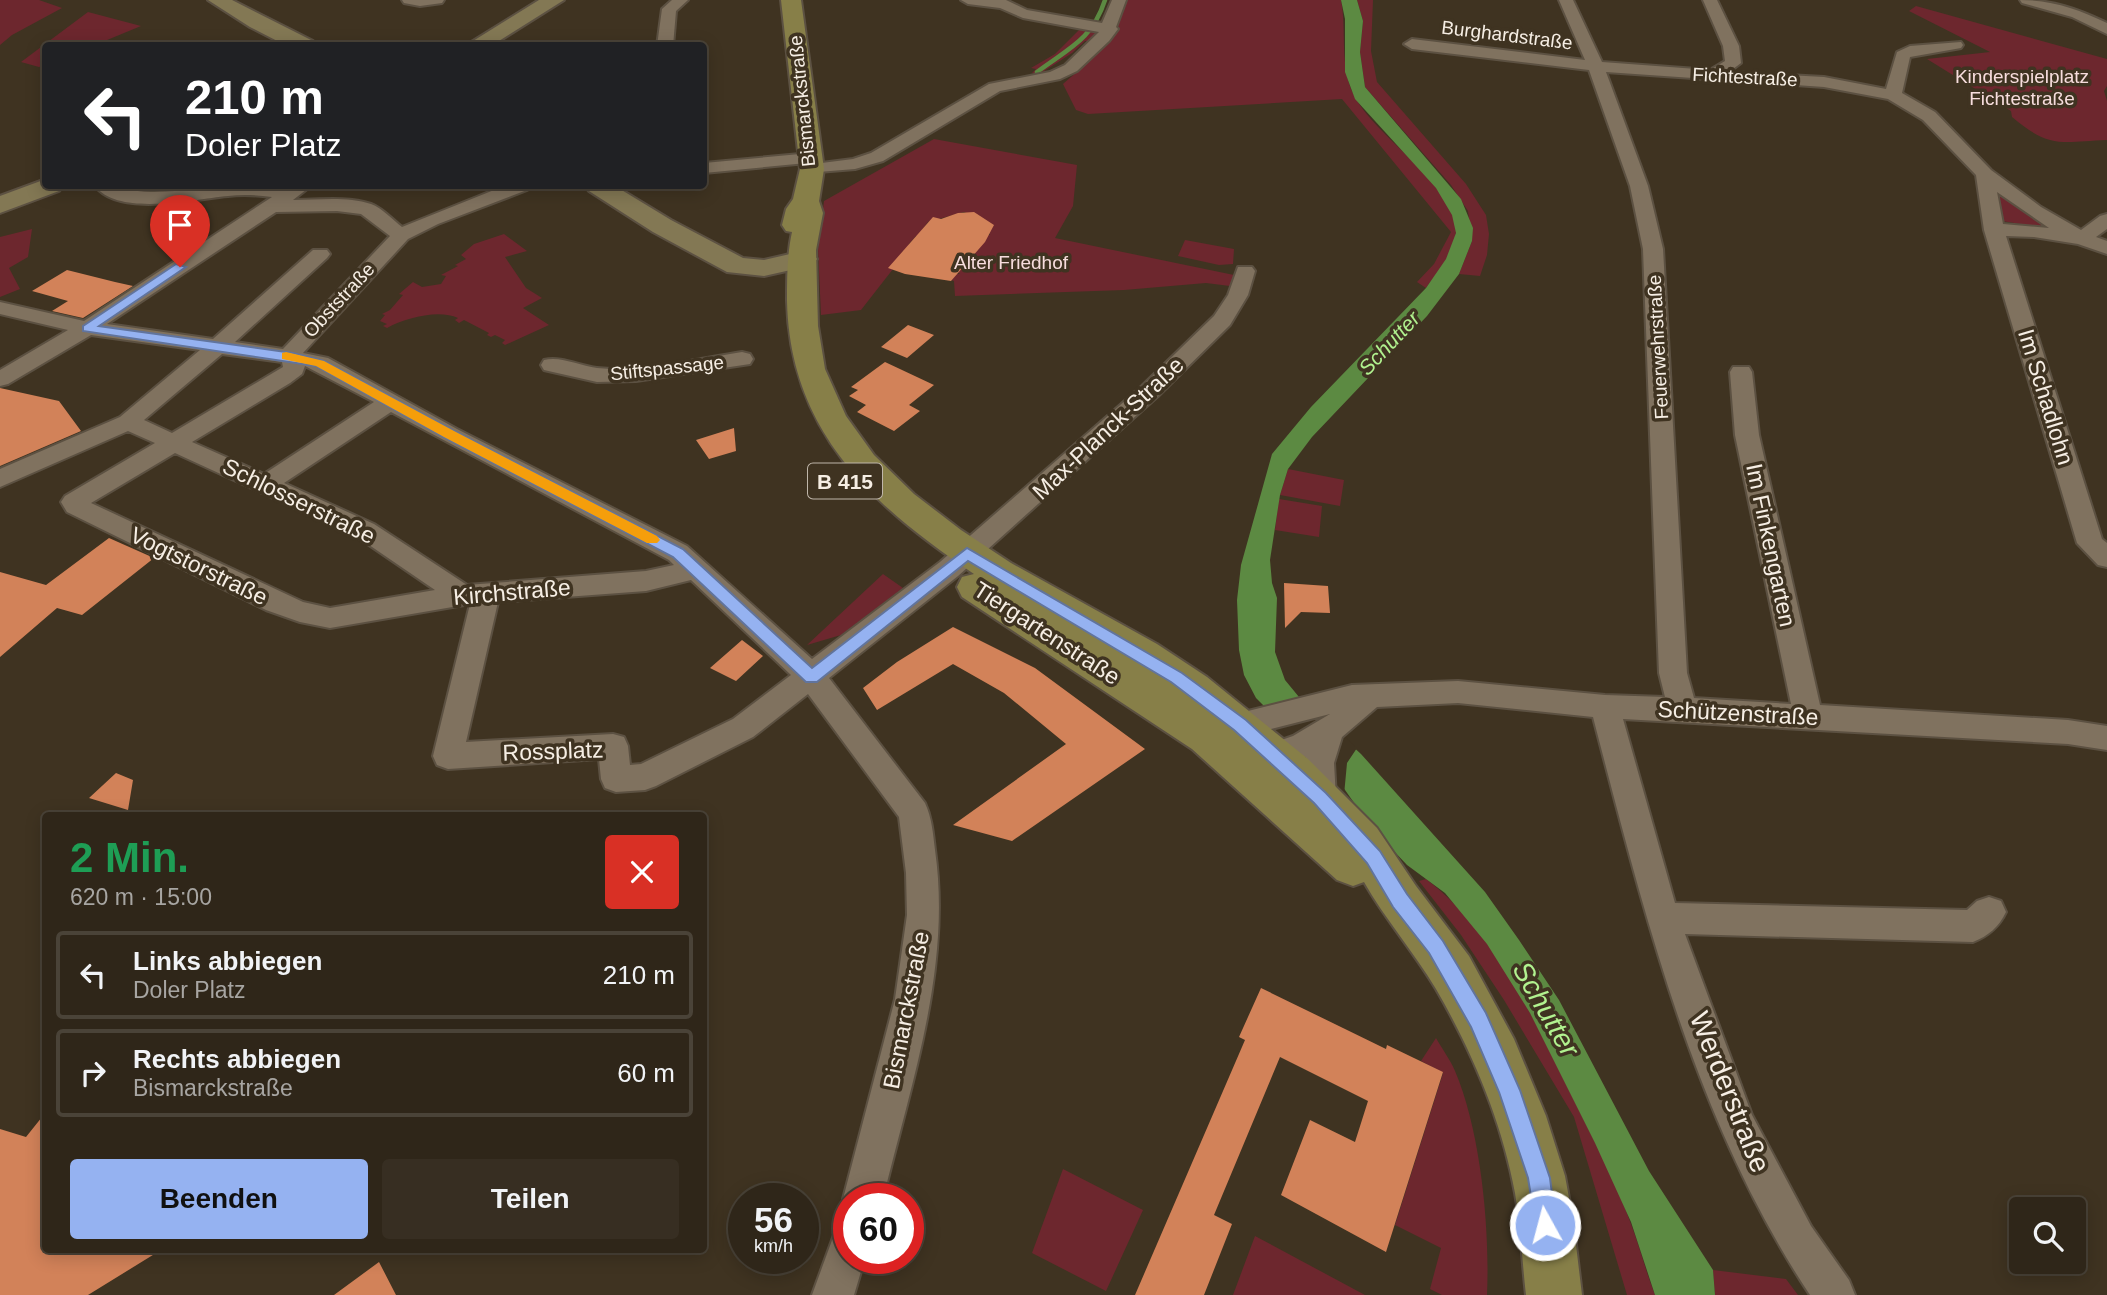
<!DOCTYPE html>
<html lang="de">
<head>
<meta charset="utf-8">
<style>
  body { margin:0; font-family:Helvetica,sans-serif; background:#372e22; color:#f1f3f6; height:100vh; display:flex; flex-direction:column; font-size:26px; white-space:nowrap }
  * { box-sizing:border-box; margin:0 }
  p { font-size:23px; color:#a7a5a2 }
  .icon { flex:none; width:38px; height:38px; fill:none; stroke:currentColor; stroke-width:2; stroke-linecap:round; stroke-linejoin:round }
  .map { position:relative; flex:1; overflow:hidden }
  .sheet { position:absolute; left:42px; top:812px; width:665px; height:441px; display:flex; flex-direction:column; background:#2f2619; border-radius:7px; box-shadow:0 4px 18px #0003,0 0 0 2px #4a4338 }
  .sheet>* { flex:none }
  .banner { position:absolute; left:42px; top:42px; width:665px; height:147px; border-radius:7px; box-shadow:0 4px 18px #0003,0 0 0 2px #4a4338; background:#202124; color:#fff; overflow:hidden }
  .controls { position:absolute; left:2009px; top:1197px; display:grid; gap:14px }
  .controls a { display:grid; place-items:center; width:77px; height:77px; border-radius:7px; background:#2f2619; box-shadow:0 4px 18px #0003,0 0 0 2px #4a4338; font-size:35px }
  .speed { position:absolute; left:728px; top:1183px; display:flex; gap:14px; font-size:35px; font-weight:700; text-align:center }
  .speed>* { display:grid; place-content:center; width:91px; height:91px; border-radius:50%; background:#2f2619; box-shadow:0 4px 18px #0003,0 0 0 2px #4a4338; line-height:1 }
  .speed small { font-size:18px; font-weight:400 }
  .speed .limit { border:10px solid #d22; background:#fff; color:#111 }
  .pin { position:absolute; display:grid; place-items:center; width:60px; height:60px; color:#fff; margin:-72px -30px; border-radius:50% 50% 50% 0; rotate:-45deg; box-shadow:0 0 7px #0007 }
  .pin .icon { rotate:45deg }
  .me { position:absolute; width:77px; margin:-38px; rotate:353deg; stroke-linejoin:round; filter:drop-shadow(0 0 5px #0008) }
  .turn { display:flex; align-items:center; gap:24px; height:147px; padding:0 28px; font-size:32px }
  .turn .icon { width:91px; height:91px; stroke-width:2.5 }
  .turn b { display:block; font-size:49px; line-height:60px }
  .round { display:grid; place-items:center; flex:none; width:74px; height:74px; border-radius:7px; background:#372e22 }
  .overview { display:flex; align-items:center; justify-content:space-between; height:119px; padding:0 28px }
  h1 { font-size:42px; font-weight:700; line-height:52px; color:#1e9e55 }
  .action { display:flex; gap:14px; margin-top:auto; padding:14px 28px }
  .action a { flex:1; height:80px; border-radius:7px; background:#95b2f1; color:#111; font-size:28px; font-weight:700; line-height:80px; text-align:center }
  .action a+a { background:#372e22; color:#f1f3f6 }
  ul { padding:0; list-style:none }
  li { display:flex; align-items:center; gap:21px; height:88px; margin:0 14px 10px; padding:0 14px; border:4px solid #4a4338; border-radius:7px }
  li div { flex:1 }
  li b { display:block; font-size:26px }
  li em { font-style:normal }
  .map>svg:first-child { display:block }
  .green { fill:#6d272e }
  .water { fill:#5c8a42 }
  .pier { fill:#3f3321 }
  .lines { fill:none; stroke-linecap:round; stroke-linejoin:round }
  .stream { stroke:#5c8a42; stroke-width:4.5 }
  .building { fill:#d28259 }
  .street-casing { stroke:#5c5142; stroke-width:4 }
  .secondary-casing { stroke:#5c5142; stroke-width:4 }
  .primary-casing { stroke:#5c5142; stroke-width:4 }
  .street { fill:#80725f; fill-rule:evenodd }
  .secondary { fill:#837854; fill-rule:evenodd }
  .primary { fill:#877f48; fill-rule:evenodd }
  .route { fill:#95b2f1; stroke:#61749d; stroke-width:2 }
  .slow { fill:#f59e0b }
  .labels { text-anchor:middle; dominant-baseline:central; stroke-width:7; stroke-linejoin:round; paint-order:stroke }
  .far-street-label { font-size:19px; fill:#f6eee4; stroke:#3f3321 }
  .far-park-label { font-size:19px; fill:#f7dddd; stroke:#3f3321 }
  .far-water-label { font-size:21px; font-style:italic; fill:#b1f28f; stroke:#3f3321 }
  .shield { fill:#3f3321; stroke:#bfb6aa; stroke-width:2 }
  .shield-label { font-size:21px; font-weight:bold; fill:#f6eee4 }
  .street-label { font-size:23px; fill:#f6eee4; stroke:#3f3321 }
  .near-water-label { font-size:28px; font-style:italic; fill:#b1f28f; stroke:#3f3321 }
  .near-street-label { font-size:28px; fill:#f6eee4; stroke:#3f3321 }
</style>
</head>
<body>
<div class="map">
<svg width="2107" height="1295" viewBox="0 0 2107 1295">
  <rect width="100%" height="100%" fill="#3f3321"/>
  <path class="green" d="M0,0H39L62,8L12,35L0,45Z
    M1127,0H1341C1347,31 1339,66 1354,95C1373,135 1456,185 1456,231C1456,251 1437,273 1426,288L1417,282L1434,264L1451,232L1342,99L1088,114L1076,110L1063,84C1098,53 1111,46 1127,0Z
    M1357,0H1373L1371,51L1377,82L1466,184L1486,215L1489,234L1487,255L1480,276L1459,274L1472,241L1468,211L1451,185L1365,87L1360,52L1363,21Z
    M1916,6L2107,59V86L2104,91L2107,101V140C2060,142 2050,149 2012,117L2011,111L1927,59L1990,52L1909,11Z
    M88,12L141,26L95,45L46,46L45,65L39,67L21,62Z
    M1082,27L1102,32L1095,42L1085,41L1072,53L1038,75L1032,73L1036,69L1031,68L1055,54Z
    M934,139L1077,165L1073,206L1055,238L1234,275L1230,286L1206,283L1124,290L955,296L954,281L951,280L956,274H960L957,272L962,265L966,266L964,264L968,258H972L974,250H978L986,235H990L979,215L974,216L964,212L928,222L922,230L921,237L916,236L909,244L908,252L903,251L894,267H889L893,269L861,310L821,315L818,249L824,201Z
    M1998,197H2005L2051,229L2002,221Z
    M32,229L28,257L9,268L20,289L0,297V237Z
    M504,234L527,251L505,257L526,288L542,298L523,308L549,325L505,345L502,343L505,340L495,335L491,337L487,335L489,333L464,320L459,323L455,320L458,318C439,309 405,318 387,328L383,326L387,324L380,321L385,315L382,314L390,310L403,295L399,294L413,282L422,287L441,284L446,276L441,275L458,266L455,265L466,259L461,255L474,244Z
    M1185,240L1234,249L1233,264L1219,265L1178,256Z
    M1288,469L1344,480L1340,506L1280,495Z
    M1279,499L1322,506L1319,537L1275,530Z
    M883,574L903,588L841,635L807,645Z
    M1426,879C1496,932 1535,1022 1573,1098C1593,1139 1616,1181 1631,1224C1640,1248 1646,1272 1655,1295H1627L1574,1117L1504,1000L1461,935L1419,881Z
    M1436,1038C1442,1049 1450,1059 1455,1071C1481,1132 1490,1229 1487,1295H1442L1430,1289L1441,1248L1395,1225L1443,1073L1421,1061Z
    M1063,1169L1143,1210L1106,1291L1032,1253Z
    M1255,1236L1365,1295H1233Z
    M1713,1270L1786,1279L1798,1295H1715Z"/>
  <path class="water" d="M1341,0H1357L1363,21L1360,52L1365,87L1461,199L1473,228L1472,241L1459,274L1427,316L1312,437L1288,469L1280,495L1270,560L1272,583L1277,598L1275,652L1285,680L1299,697L1361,754L1485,892L1519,940L1559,1000L1649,1171L1713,1270L1715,1295H1655L1631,1222L1595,1143L1530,1013L1487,944L1445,893L1407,865L1371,827L1338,780L1256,698L1244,675L1239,650L1237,600L1241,565L1272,454L1311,407L1426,288L1446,259L1456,233L1452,215L1436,188L1355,99L1345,72V19Z"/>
  <path class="pier" d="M1306,700L1357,748L1347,763L1344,795L1335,782L1260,707Z"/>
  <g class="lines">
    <path class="stream" d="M1037,72C1069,48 1092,40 1105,0"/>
  </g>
  <path class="building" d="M974,212L994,225L985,242L951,281L905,274L888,268L933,217L941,219L958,213Z
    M67,270L115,282L133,286L83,318L52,311L68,301L32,291Z
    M908,325L934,335L907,358L881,347Z
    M885,362L934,385L909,405L920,411L894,431L857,412L866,405L849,396L858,390L851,387Z
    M0,388L59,401L81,431L0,466Z
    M734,428L736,451L709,459L696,440Z
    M109,538L154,558L82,615L57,608L0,657V572L46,585Z
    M1284,583L1328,586L1330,613L1301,612L1285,628Z
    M953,627L1035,668L1145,749L1012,841L953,825L1066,744L1004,693L953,664L877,710L863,688L897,662Z
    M742,640L763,656L736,681L710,668Z
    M116,773L133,780L128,810L89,798Z
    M1261,988L1386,1049L1387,1045L1443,1072L1386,1252L1281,1195L1310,1120L1355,1142L1368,1101L1280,1057L1214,1215L1232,1224L1204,1295H1135L1245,1040L1239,1037Z
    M46,1112V1250H161L88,1295H0V1129L26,1137Z
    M379,1262L396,1295H334Z"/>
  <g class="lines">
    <g class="street-casing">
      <path id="street" d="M402,0H444L442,3L420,6L404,3Z
        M672,0H688L676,11L673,46H657L662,9Z
        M961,0H1006L1027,10L1102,23L1112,0H1126L1116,27L1118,29L1109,41L1077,71L1060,79L1000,91L883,161L855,169L806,173L803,169L806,165L853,159L871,153L989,84L1050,72L1065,65L1099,32L1023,18L1000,8L968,4Z
        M1559,0H1573L1602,62L1710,70L1725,61L1723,46L1703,0H1717L1739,46L1741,63L1729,72L1824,77L1886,89L1897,52L1910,46L1961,42L1963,45L1961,48L1910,57L1902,93L1935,112L1991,170L2041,207L2081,230L2100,216L2107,214V229L2096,237L2107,241V254L2078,244L2034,237L2006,236L2102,539L2107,543V567L2098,565L2077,543L1984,230L1976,175L1923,120L1888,99L1824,87L1606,72L1648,186L1663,249L1687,673L1694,698L1791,704L1735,435L1730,372L1733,367H1749L1752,372L1759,435L1820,705L2068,720L2107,726V750L2068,744L1623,719L1675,903L1967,910L1977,901L1989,897L2001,901L2006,912C1999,927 1988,936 1973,942L1685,934L1752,1115L1811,1226L1849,1280L1855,1295H1810C1695,1122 1645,916 1593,717L1458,703L1377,707L1342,737L1334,763L1336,798L1331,807L1320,811L1309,807L1304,798L1306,757L1261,773L1250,769L1246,760L1250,751L1293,736L1330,714L1240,737L1230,733L1225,725L1230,717L1240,713L1352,685L1458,681L1605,695L1665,697L1659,673L1643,249L1630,186L1589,70L1412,49L1404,44L1412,39L1585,60ZM1997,192L2049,228L2003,224Z
        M2020,0C2052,0 2078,9 2107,23V34L2072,17L2022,3Z
        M811,153L817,154L820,158L817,162L704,173V163Z
        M95,186C115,184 133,193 154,192C199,191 241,182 286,188L290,186H311L293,200C318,200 347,196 371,204C382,208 393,220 402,227L504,186H529L527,190L438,224L408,239L303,353L328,358L457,429L687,546L812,659L940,562L1142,386L1214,316L1228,295L1238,267H1252L1255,271L1248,295L1230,325L1158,396L958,576L829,678L925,803C932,818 933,834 935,850C952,968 910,1086 883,1199H849V1212L843,1199L895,999L907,915L906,873L899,817L808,694L753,737L656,786L645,790L616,792L605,788L601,779L599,759L448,769L437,765L433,756L470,604L330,628L300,622L266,610L67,512L61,502L65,496L155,443L128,431L0,487V469L120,417L200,350L91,335L8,384L0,386V370L68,330L0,314V302L84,321L272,197C257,195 243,194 228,196C194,199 119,217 95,186ZM337,211L361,214L390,236L283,349L235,342L327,258L330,254L327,250H313L213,339L107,324L276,212ZM222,354L282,362L283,367L172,433L144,420ZM305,366L374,402L264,474L192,442L290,383L302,374ZM391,412L669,560L674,565L646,571L467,585L374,524L284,483ZM175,453L356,536L435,590L330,608L303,602L91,503ZM691,580L791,675L733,719L641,764L630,765L628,746L624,737L613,734L466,742L498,602L646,591Z
        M742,352L750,354L753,359L750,364L636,381L597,382L544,370L541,365L544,360C562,356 579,366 597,368C644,373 696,359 742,352Z
        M849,1226V1258H865L854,1295H812L835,1232Z"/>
    </g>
    <g class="secondary-casing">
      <path id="secondary" d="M208,0H232L313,41L315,46H287L250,27Z
        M539,0H564L491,46H465Z
        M46,179V186H63L59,191L0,213V196Z
        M585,186H615L671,220L743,258L764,260L803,251L813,253L817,259L813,265L764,276L727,272L653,232L589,191Z"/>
    </g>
    <g class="primary-casing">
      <path id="primary" d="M781,0H801L824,169L819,201L823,213L816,250L818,326L825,369L846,416L874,455L914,494L961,530L1011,563L1157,644L1207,677L1308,759L1377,828L1416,886L1469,956L1514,1039L1546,1116L1565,1176L1573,1220L1582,1295H1526C1522,1261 1521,1227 1515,1193C1502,1122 1472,1051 1436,989C1414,952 1385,919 1364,882L1353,886L1337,880L1192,749L962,597L957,587L962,577L974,574C872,505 790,432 787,301C787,278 787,255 792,232L786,231L782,225L786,209L793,199L800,169Z"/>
    </g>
    <use href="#street" class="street"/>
    <use href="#secondary" class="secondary"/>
    <use href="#primary" class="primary"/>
  </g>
  <path class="route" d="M176,264L186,267L99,326L293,353L324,361L454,431L683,549L812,668L967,548L1182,673L1246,720L1326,793L1380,851L1407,894L1443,941L1486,1013L1520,1090L1550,1178L1556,1225L1553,1233L1545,1236L1537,1233L1528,1178L1499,1092L1471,1027L1429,953L1393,907L1367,863L1314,803L1234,730L1171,682L968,561L817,682H806L673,557L444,437L316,366L83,331V326Z"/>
  <path class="slow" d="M286,352L324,361L454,431L657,536L660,540L657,543H647L444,437L316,366L282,359V353Z"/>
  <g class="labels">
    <g class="far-street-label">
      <text transform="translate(1507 35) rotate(7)">Burghardstraße</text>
      <text transform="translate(1745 77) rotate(3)">Fichtestraße</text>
      <text transform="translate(802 101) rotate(-96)">Bismarckstraße</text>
      <text transform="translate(339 300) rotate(-47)">Obststraße</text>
      <text transform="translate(1658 347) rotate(-93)">Feuerwehrstraße</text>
      <text transform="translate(667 368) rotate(-6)">Stiftspassage</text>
    </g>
    <g class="far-park-label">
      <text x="2022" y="76">Kinderspielplatz<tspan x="2022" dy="22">Fichtestraße</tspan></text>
      <text x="1011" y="262">Alter Friedhof</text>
    </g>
    <g class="far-water-label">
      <text transform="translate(1389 343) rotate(-47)">Schutter</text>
    </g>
    <rect class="shield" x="808" y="463.5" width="74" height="35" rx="5"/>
    <g class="shield-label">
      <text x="845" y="481">B 415</text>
    </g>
    <g class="street-label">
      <text transform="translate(2046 397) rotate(73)">Im Schadlohn</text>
      <text transform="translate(1108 428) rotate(-43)">Max-Planck-Straße</text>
      <text transform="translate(299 501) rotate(26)">Schlosserstraße</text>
      <text transform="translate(1771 545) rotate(78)">Im Finkengarten</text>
      <text transform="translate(199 566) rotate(26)">Vogtstorstraße</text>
      <text transform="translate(512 592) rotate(-5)">Kirchstraße</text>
      <text transform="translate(1047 633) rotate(33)">Tiergartenstraße</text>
      <text transform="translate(1738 713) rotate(3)">Schützenstraße</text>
      <text transform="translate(553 751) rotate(-2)">Rossplatz</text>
      <text transform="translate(906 1010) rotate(-79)">Bismarckstraße</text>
    </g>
    <g class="near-water-label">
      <text transform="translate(1546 1009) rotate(60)">Schutter</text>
    </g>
    <g class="near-street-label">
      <text transform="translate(1730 1092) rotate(68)">Werderstraße</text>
    </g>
  </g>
</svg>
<div class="controls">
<a><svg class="icon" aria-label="search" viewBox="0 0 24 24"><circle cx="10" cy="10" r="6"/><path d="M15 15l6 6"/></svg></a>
</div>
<div class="speed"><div>56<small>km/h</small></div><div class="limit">60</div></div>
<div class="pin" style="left:180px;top:267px;background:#d93025"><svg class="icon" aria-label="arrive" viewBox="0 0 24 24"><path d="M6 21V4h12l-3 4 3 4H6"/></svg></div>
<svg class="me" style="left:1545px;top:1225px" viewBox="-20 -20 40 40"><circle r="17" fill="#95b2f1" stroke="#fff" stroke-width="3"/><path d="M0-11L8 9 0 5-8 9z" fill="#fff"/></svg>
<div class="banner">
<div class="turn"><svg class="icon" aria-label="left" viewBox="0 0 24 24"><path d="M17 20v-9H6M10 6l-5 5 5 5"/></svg><div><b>210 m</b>Doler Platz</div></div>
</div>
<section class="sheet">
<div class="overview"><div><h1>2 Min.</h1><p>620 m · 15:00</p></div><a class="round" style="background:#d93025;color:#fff"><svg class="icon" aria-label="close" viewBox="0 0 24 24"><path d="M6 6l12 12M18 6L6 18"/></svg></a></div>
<ul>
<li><svg class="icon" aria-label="left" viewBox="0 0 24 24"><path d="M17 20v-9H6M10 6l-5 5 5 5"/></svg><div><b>Links abbiegen</b><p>Doler Platz</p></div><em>210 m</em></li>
<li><svg class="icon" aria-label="right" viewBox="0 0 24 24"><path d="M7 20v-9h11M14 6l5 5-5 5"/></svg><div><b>Rechts abbiegen</b><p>Bismarckstraße</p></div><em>60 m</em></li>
</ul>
<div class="action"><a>Beenden</a><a>Teilen</a></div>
</section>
</div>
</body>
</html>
